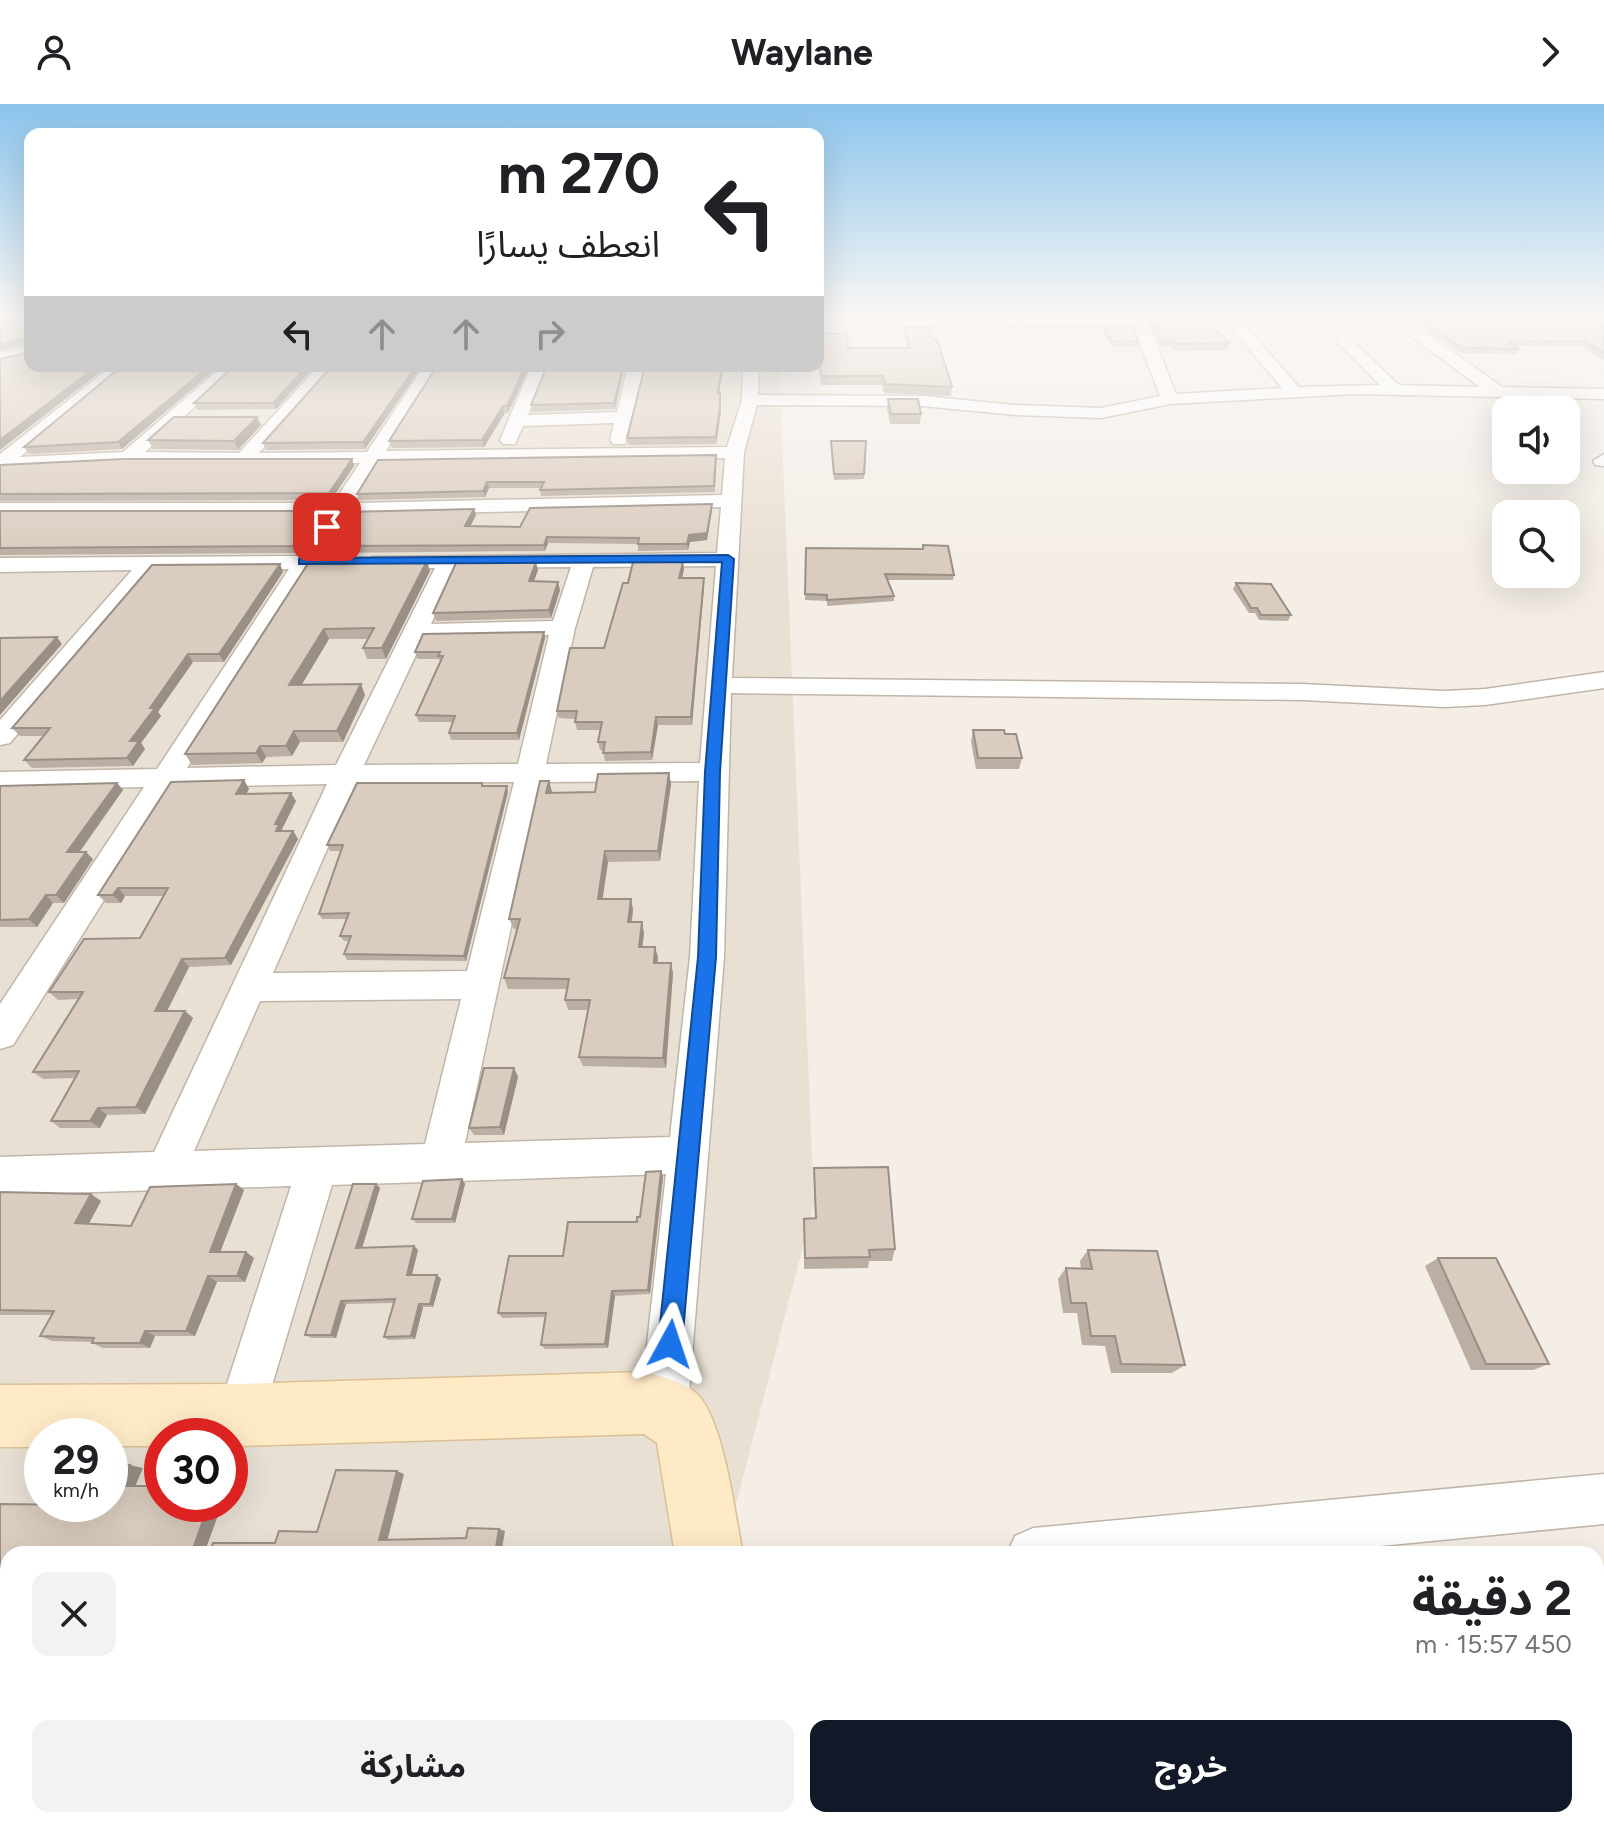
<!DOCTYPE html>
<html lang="ar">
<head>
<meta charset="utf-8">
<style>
  body { margin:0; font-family:Figtree,"Noto Sans Arabic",sans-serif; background:#f2f2f2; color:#202124; direction:rtl; height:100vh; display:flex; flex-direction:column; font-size:30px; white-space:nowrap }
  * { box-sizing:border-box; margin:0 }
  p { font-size:26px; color:#757577 }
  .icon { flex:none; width:44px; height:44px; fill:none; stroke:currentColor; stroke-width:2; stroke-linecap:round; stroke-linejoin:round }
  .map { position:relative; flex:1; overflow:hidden; direction:ltr }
  .side { position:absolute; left:0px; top:1442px; width:1604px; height:282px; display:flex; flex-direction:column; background:#fff; border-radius:24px 24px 0 0; box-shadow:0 8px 32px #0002; direction:rtl }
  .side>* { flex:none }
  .guide { position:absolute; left:24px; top:24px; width:800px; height:244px; border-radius:16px; box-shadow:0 8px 32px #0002; direction:rtl; background:#fff; color:#202124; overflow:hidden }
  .controls { position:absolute; left:1492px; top:292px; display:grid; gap:16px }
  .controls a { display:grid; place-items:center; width:88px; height:88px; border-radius:16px; background:#fff; box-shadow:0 8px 32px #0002; font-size:40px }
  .speed { position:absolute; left:24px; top:1314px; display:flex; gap:16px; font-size:40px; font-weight:700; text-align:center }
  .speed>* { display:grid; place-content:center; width:104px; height:104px; border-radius:50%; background:#fff; box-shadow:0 8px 32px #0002; line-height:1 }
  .speed small { font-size:20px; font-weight:400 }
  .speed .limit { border:12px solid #d22; background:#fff; color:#111 }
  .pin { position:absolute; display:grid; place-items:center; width:68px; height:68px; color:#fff; margin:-34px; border-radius:16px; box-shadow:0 4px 12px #0006 }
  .me { position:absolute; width:88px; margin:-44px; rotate:5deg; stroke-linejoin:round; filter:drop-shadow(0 0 6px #0008) }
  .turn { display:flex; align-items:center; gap:28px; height:168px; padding:0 32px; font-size:36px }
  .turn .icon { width:104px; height:104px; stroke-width:2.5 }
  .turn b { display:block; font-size:56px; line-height:68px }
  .lanes { display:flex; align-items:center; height:76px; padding:0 32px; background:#0003; justify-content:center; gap:40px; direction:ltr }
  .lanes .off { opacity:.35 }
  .round { display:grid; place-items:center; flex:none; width:84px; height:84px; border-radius:16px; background:#f2f2f2 }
  .overview { display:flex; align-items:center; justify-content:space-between; height:136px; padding:0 32px }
  h1 { font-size:48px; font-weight:700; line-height:60px }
  .action { display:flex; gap:16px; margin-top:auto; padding:16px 32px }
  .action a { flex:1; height:92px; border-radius:16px; background:#111827; color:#fff; font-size:32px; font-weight:700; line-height:92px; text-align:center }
  .action a+a { background:#f2f2f2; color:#202124 }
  header { display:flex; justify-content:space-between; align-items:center; height:104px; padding:0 32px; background:#fff; font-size:36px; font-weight:700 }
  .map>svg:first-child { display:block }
  .residential { fill:#e9e0d4; fill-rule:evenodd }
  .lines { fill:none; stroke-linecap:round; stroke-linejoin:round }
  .street-casing { stroke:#c0b5a8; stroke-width:3 }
  .secondary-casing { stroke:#dac095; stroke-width:3 }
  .street { fill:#fff; fill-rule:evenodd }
  .secondary { fill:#ffeac6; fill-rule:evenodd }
  .wall { fill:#bbafa3 }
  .shaded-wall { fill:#998f85 }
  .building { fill:#daccbe; stroke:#998f85; stroke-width:2 }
  .route { fill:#1a73e8; stroke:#114b97; stroke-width:2 }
</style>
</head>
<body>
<header><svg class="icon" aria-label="forward" viewBox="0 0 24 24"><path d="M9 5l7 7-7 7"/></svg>Waylane<svg class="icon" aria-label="person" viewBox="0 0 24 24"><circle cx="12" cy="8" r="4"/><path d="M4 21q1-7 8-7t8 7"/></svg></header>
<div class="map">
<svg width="1604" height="1723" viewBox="0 0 1604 1723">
  <rect width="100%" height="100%" fill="#f4eee7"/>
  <path class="residential" d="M0,212H30V262H779L814,1100L723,1450H8V1716H723L724,1723H0ZM42,1332H110V1400H42ZM162,1332H230V1400H162Z"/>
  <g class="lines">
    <g class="street-casing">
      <path id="street" d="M1129,212H1143L1148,218L1176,290L1282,284L1221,212H1236L1299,283L1380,281L1311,212H1486L1492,216L1490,219H1412L1502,283L1604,285V295L1355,290L1170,300L1101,314L1015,311L923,302L757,301L744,348L732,574L1302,580L1444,587L1485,585L1604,568V584L1485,601L1444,603L1302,596L731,589L724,853L688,1303L681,1320L664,1327L647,1320L640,1303L666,1070L332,1081L258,1328L241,1335L224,1328L217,1311L291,1082L0,1091V1053L154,1048L327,680L175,683L13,941L0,945V900L144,683L0,686V668L157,665L289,465L155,466L10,639L0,641V616L132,466L0,468V454L298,452L325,411H0V399H333L360,359H128L0,365V350L112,262H130L20,353L123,348L223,262H240L145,348L239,349L319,262H336L259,349L367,348L424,262H440L386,347L727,343L742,296L743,262H759L758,291L923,292L1015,301L1101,304L1160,292L1133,222L818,223V215ZM1333,218L1393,219L1480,283L1399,281ZM725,354L722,391L354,399L379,359ZM721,403L717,449L372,453L369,458L380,464H435L336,661L187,664L312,465L328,463L331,458L320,452L346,411ZM716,462L700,659L546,660L575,524L593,463ZM571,463L553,517L431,520L457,464ZM549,531L518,660L364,661L424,534ZM699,677L690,853L670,1033L465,1039L542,678ZM514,678L467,867L273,869L356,679ZM461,895L425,1040L194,1047L260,897Z
        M30,242V252L0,259V249Z
        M531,262H547L528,311L617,308L628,262H644L625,340H613L610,336L614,319L523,322L515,340H503L500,336Z
        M1604,350V362L1595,361L1593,357Z
        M1604,1370V1420L1299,1450H1007L1015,1432L1033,1424Z
        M0,1657H8V1717H0Z
        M217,1716H277L275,1723H215Z"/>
    </g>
    <g class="secondary-casing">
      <path id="secondary" d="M644,1268C661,1272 683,1278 696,1289C724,1314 735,1412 743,1450H675L657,1339L644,1330L241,1342H230V1332H162V1342H110V1332H42V1343H0V1281L241,1280Z
        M640,1716H718V1723H640Z"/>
    </g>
    <use href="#street" class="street"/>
    <use href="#secondary" class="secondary"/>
  </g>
  <path class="wall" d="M1146,212H1203L1229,239L1227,246L1174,247L1171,243H1161Z
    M1490,212H1604V256L1582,242H1515L1518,245L1515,250L1460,249L1421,222L1424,217H1493L1494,215Z
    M1102,221L1139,238L1138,243H1112L1101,225Z
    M905,223L932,235L952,283L951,292L884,289L882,281H821L820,266H787V262H818V230L848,244H907L904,231Z
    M122,262H219L122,345L29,350L24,343Z
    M234,262H315L276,305L197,306L194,299Z
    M332,262H422L365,345L266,346L263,339Z
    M530,262L508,309H505L484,343L392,344L389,337Z
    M547,262H625L615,305L532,308L531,301Z
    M645,262H724L719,289H720L721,308L716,340L628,341L627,334Z
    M888,295L921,310L920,320H890L887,305Z
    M261,321L238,346L153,345L148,336Z
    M866,337L864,375L834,376L831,342Z
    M716,351L715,388L541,392L540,384H489L485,393L359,396L357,390Z
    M352,355L354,362L331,396L0,397V361Z
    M712,400V406L707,436L690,438L688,446L638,447V440L548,439L545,447L325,449L323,442L474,405L476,411L470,422L520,423Z
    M0,407H316L319,414L296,449L0,451Z
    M923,441L954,471L953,476H887L894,492V497L827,502V497L805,496L806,444L923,445Z
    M309,458L430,467L386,555H367L363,544L368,535H329L301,581L365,591L343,638H300L292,652L266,653L262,659L192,661L185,650Z
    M280,460L283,468L224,558H193L158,608L161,612L141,639L145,645L133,662L32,664L24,656L44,632H20L12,624Z
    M684,465L682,474L704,482L692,621H658L652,656L605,657L603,646H600L598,638L601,626H577L575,618V615L559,614L557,607L604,544L628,479Z
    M538,466L534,477L560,486L551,514L436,517L433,509Z
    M1236,479L1291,511L1288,517L1259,516L1255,509H1249L1233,485Z
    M544,528L545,534L519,636H451L449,629L453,618H419L416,611L440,558L439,555H417L415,548Z
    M973,626L1005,630L1022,654L1019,665H976L971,638Z
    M669,669L671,680L660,757L608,758L602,795L633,805L632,818L644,829L642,843L658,853L657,859L673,869L666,964L583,962L579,953L588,906H568L565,896L567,885H508L504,874L517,825H514L509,815L549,677L552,689L595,688Z
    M244,676L249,685L246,690L296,697L282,725L283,727H293L298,735L231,861L189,863L167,907H185L193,914L145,1010L107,1011L100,1024H60L51,1017L75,974L43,975L33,968L78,895L58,896L49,888L140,834L164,792H125L121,799H106L98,791Z
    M117,679L123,686L80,748L93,755L64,799H53L37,823H0V682Z
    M483,682L508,688L466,857L347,856L344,850L349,837H344L340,832L347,815H322L319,810L341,747H330L327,741Z
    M514,964L518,973L504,1031H474L469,1024Z
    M814,1064L895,1145L892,1157H869L868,1164L804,1165V1115H815Z
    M661,1067L663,1073L650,1190L615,1192L608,1244L545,1245L541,1241L546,1213L502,1214L498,1209L563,1152L637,1118Z
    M462,1075L465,1080L455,1119H416L412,1115Z
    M236,1080L244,1086L220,1148H246L254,1154L245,1178H217L195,1232H155L150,1244H103L92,1239V1238L52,1237L40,1232L52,1211H0V1088L101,1097L88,1120L131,1122Z
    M376,1080L380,1084L362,1144L414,1142L418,1146L411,1171H437L441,1175L433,1203H423L415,1235L388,1236L384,1233L394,1199L346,1200L336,1234H311L305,1231Z
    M1088,1146L1185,1261L1172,1269H1111L1105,1242L1082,1241L1077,1209H1063L1058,1175L1066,1164L1081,1165L1080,1157Z
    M1438,1154L1549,1260L1533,1266H1471L1425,1162Z
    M314,1719H349L348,1722L459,1721L458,1723H302Z"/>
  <path class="shaded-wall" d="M26,233L29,239L0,247V240Z
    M97,262H108L0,346V336Z
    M209,262H219L122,345L118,338Z
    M307,262H315L276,305L273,299Z
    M416,262H422L365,345L363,338Z
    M525,262H530L508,309L507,302Z
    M623,262H625L615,305L614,299Z
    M722,262H723L718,295V289Z
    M503,302L505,309L484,343L482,336Z
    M720,302L721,308L716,340V333Z
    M257,313L261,321L238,346L234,337Z
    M352,355L354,362L331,396L329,389Z
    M487,378L489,384L485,393L483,387Z
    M712,400V406L707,436L690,438L688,446L687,440L689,431Z
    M474,405L476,411L467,429L465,422Z
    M316,407L319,414L296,449L293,442Z
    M547,433L548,439L545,447L544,441Z
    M427,457L430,467L386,555L382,544Z
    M536,458L538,466L531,485L529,477Z
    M683,458L684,465L680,482L679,474Z
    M280,460L283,468L224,558L219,550Z
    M704,474V482L692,621L691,613Z
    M558,478L560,486L551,514L549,506Z
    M324,525L329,535L295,592L289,581Z
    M544,528L545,534L519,636L517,629Z
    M57,533L62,540L0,611V597Z
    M188,550L193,558L158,608L161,612L141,639L145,645L133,662L127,654L130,637L150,604Z
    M361,580L365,591L343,638L337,627Z
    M656,613L658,621L652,656L651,648Z
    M294,627L300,638L292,652L286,642Z
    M260,642L266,653L262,659L256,649Z
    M669,669L671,680L660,757L658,747Z
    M244,676L249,685L242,698L236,690Z
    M549,677L552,688L549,700L546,689Z
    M117,679L123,686L74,755L67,748Z
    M507,682L508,688L466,857L464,852Z
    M291,689L296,697L282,725L284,728L276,727L275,720Z
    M293,727L298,735L231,861L225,854Z
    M605,747L608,758L601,806L598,795Z
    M86,748L93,755L64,799L56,791Z
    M118,784L125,792L121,799L113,791Z
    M46,791L53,799L37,823L29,815Z
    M631,795L633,805L630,829L628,818Z
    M642,818L644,829L641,853L639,843Z
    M655,843L658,853L656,869L654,859Z
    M182,855L189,863L163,915L155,907Z
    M671,859L673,869L666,964L663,954Z
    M185,907L193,914L145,1010L136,1003Z
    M514,964L518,973L504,1031L500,1023Z
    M98,1004L107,1011L100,1024L90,1017Z
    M661,1067L663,1073L650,1190L648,1186Z
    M462,1075L465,1080L455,1119L452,1115Z
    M236,1080L244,1086L218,1154L210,1148Z
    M376,1080L380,1084L361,1148L356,1144Z
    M91,1090L101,1097L86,1125L75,1119Z
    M414,1142L418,1146L411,1175L407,1171Z
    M246,1148L254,1154L245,1178L237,1172Z
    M437,1171L441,1175L433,1203L430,1200Z
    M208,1172L217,1178L195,1232L186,1227Z
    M612,1187L615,1192L608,1244L605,1240Z
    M341,1197L346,1200L336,1234L331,1231Z
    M419,1200L423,1203L415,1235L411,1232Z
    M145,1227L155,1232L150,1244L140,1239Z
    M130,1361L143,1364L134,1385L121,1382Z
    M397,1367L404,1370L387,1438L379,1436Z
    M209,1400H222L204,1450H191Z
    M499,1425L505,1427L501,1450H495Z
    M8,1553V1566H2Z
    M349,1719L348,1722L346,1723H338Z"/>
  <path class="building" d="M0,212H30V262H97L0,336V255L27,249L29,236L26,233L0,240Z
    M1151,212H1203L1229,239L1176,240L1173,236H1163Z
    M1496,212H1604V249L1585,237L1508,238L1518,245L1462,244L1424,217H1493Z
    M1102,221H1132L1139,238H1113Z
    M905,223H928L932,235H937L952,283L885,280L883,272H821L820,257H818V230H847L848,244H910Z
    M122,262H209L118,338L24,343Z
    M234,262H307L273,299H194Z
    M332,262H416L363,338L263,339Z
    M437,262H525L507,302H503L482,336L389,337Z
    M547,262H623L614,299L531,301Z
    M645,262H722L718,289H720V302L716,333L627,334Z
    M888,295H918L921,310H891Z
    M174,313H257L234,337L148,336Z
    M831,337H866L864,370H834Z
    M716,351L714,382L540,386L544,378H487L483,387L357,390L378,356Z
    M124,355H352L329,389L0,390V361Z
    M712,400L707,429L689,431L687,440H638L639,434L547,433L544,441L323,442L345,408L474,405L465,422L520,423L530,404Z
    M0,407H316L293,442L0,444Z
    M923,441L948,442L954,471L885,470L894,492L827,496V491L805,490L806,444L923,445Z
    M427,457L382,544H363L374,524L324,525L289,581L361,580L337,627H294L286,642H260L256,649L185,650L309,458Z
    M536,458L529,477L558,478L549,506L433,509L456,459Z
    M633,458H683L679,474H704L691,613H656L651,648L603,649L605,638H598L602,618H575L577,607H557L570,544H604L623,479H628Z
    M280,460L219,550H188L150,604H155L130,637H139L127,654L24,656L50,624H12L152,461Z
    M1236,479L1271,480L1291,511H1261L1257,504H1251Z
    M544,528L517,629H449L455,612L416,611L443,552H438L440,548H415L423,530Z
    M57,533L0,597V534Z
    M973,626H1004L1005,630H1016L1022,654H978Z
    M669,669L658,747H605L598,795H631L628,818H642L639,843H655L654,859H671L663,954L579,953L590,896H565L569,875L504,874L520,815H509L540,677H549L546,689L595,688L598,670Z
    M244,676L236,690L291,689L275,720H279L276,727H293L225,854L182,855L155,907H185L136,1003L98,1004L90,1017H51L79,967L33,968L83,888H49L84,835L140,834L168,784H118L113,791H98L171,678Z
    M117,679L67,748H86L56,791H46L29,815L0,816V682Z
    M357,679H482V682H507L464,852L344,850L351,832H340L349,809L319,810L343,741H327Z
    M484,964H514L500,1023L469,1024Z
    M888,1063L895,1145L869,1146L870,1153L805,1154L804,1115L816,1114L814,1064Z
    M661,1067L648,1186L612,1187L605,1240L541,1241L546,1209H498L509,1152H563L568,1118H637V1113H640L646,1068Z
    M462,1075L452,1115H412L423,1077Z
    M236,1080L210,1148H246L237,1172H208L186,1227H145L140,1239H92L94,1234L40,1232L54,1207L0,1206V1088L91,1090L75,1119L131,1122L150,1083Z
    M353,1080H376L356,1144L414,1142L407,1171H437L430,1200H419L411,1232L384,1233L395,1195L341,1197L331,1231H305Z
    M1088,1146L1157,1147L1185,1261L1121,1260L1115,1232H1091L1086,1199H1071L1066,1164L1092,1165Z
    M1438,1154H1496L1549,1260H1486Z
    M110,1360L130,1361L121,1382H162V1400H209L191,1450H8V1553L2,1566H0V1400L81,1401V1400H110Z
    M336,1366L397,1367L379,1436L466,1434L468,1424L499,1425L495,1450H209L213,1439H275L279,1427L317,1428Z"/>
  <linearGradient id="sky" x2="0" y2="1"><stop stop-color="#8bc4ed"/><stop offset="0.47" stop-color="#faf7f4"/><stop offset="1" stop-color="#faf7f4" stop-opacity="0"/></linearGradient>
  <rect width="1604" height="453" fill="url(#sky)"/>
  <path class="route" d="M327,419L333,423L311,454L728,451L734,455L720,668L716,853L682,1240L678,1249L670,1252L661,1249L658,1240L698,853L705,668L722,458L299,460V455L323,420Z"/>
</svg>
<div class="controls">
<a><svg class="icon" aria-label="sound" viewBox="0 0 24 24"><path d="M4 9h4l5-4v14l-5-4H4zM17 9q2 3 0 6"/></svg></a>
<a><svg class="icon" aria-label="search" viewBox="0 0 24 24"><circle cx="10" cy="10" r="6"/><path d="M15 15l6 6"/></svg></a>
</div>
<div class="speed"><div>29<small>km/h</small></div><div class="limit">30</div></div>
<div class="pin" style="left:327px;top:423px;background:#d93025"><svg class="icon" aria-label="arrive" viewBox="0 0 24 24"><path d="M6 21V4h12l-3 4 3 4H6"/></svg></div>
<svg class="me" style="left:670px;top:1240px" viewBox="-20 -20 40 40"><path d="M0-17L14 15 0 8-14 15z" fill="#1a73e8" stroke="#fff" stroke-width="4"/></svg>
<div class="guide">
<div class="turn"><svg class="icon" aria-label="left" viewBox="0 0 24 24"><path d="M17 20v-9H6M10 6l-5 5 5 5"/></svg><div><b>270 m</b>انعطف يسارًا</div></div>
<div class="lanes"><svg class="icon" aria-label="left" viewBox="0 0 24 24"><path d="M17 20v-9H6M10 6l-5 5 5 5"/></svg><svg class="icon off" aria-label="ahead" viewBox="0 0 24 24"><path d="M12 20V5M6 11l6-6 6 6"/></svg><svg class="icon off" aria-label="ahead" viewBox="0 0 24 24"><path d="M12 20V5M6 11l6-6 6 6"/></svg><svg class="icon off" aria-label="right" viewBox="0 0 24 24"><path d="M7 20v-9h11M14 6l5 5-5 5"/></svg></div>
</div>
<section class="side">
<div class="overview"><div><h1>2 دقيقة</h1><p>450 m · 15:57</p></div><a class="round"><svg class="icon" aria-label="close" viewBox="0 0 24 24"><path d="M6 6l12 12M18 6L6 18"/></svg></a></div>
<div class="action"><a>خروج</a><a>مشاركة</a></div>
</section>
</div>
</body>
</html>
